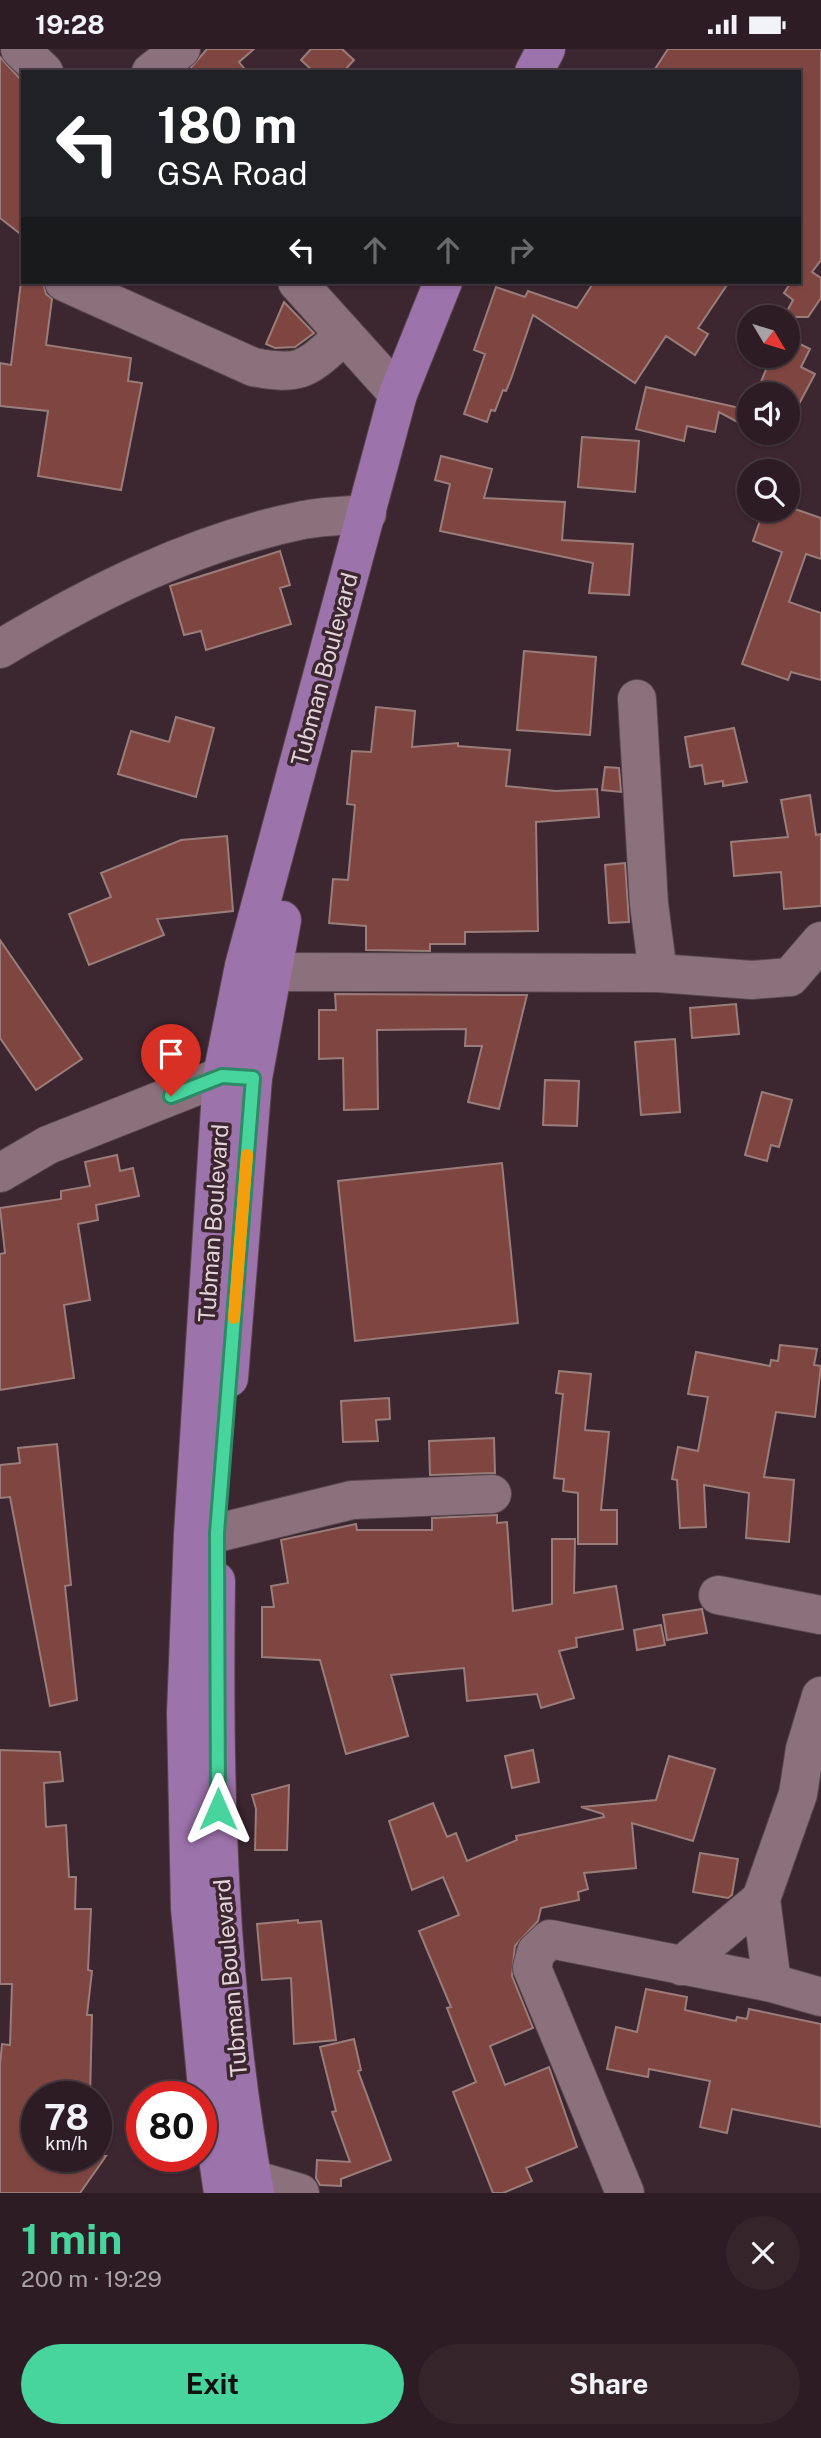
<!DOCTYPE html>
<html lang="en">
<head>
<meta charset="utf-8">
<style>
  body { margin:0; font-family:"Public Sans",sans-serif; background:#35252b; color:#f1f3f6; height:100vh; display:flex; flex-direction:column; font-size:26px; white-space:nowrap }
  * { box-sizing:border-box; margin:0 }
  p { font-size:23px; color:#a7a1a6 }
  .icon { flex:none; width:38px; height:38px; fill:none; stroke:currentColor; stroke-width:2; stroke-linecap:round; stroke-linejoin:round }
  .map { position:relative; height:2144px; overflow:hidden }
  .sheet { display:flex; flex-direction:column; background:#2d1c23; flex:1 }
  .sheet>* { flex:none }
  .top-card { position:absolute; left:21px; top:21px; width:780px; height:214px; border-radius:0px; box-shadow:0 2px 5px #0004,0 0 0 2px #483a41; background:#202124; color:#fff; overflow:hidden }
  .needle { width:46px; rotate:128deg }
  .fabs { position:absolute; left:737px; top:256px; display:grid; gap:14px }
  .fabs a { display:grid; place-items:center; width:63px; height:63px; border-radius:50%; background:#2d1c23; box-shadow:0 2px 5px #0004,0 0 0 2px #483a41; font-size:35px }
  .speed { position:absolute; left:21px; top:2032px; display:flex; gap:14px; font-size:35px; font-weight:700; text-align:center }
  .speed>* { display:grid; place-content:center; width:91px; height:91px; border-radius:50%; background:#2d1c23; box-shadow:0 2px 5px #0004,0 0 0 2px #483a41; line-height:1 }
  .speed small { font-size:18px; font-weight:400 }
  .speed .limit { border:10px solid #d22; background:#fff; color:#111 }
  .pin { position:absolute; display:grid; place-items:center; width:60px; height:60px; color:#fff; margin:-72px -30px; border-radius:50% 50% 50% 0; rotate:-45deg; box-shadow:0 0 7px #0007 }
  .pin .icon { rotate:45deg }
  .me { position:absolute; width:77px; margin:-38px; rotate:0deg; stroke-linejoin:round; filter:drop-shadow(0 0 5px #0008) }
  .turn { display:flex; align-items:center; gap:24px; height:147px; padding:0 21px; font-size:32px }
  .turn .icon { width:91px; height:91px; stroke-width:2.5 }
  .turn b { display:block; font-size:49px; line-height:60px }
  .lanes { display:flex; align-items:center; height:66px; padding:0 21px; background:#0003; justify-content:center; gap:35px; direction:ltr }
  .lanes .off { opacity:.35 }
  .round { display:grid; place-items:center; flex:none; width:74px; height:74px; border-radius:37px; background:#35252b }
  .overview { display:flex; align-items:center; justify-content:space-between; height:119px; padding:0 21px }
  h1 { font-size:42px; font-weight:700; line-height:52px; color:#47d49d }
  .button { display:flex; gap:14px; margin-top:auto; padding:14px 21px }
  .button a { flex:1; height:80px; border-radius:42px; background:#47d49d; color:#111; font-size:28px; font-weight:700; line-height:80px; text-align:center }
  .button a+a { background:#35252b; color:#f1f3f6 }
  .status { display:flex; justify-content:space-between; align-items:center; height:49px; padding:0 35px; background:#2d1c23; direction:ltr }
  .status svg { height:19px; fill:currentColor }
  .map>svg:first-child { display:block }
  .building { fill:#7f4641; stroke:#9a7d7a; stroke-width:2 }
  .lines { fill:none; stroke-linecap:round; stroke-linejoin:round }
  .minor-casing { stroke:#58454e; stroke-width:40 }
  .highway-casing { stroke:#58454e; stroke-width:40 }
  .minor { stroke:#8b717c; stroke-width:38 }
  .highway { stroke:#9d73ac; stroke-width:38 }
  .route-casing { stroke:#2e8a66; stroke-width:18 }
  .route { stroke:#47d49d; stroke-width:12 }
  .slow { stroke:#f59e0b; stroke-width:12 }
  .labels { text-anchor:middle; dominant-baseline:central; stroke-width:7; stroke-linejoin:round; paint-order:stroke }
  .street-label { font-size:23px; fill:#e3d4da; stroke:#3c262f }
</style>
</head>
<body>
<div class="status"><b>19:28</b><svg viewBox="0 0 49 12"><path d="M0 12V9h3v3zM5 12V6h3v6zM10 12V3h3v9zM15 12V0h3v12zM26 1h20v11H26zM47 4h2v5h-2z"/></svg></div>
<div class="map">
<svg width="821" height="2144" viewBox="0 0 821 2144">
  <rect width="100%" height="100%" fill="#3c262f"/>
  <path class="building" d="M207,0H254L239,13L247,23H187Z
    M311,0H342L354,11L343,23H314L301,11Z
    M668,0H821V211L812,223L821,229V249L808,268H784L793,251L784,244L791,233H800V23H653Z
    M0,8L23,33V187L0,169Z
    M21,233H43L46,245L52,250L46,296L131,309L128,332L142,334L121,441L38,427L48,362L0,357V314L11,316Z
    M594,233H729L698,279L708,285L695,306L666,287L635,334L533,266L511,330L506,342L503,341L495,362L491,361L487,373L464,365L485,305L474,301L496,238L525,248L528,242L577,259Z
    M284,253L314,284L295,298L275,299L266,295Z
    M788,289L810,300L801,318L815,325L791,370L788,368V345H756L772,306H788Z
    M646,338L749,361V379L719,363L715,383L687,377L684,392L636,380Z
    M757,383H784L779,394Z
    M582,388L639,392L635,443L578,438Z
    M441,407L492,420L484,449L565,453L562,491L633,495L629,546L589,544L593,514L440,482L450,435L435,431Z
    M764,460H795L821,469V510L806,505L789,553L821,564V631L791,623L788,631L742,615L782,503L753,492Z
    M280,502L290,536L280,539L291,575L206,601L201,582L184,586L170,537Z
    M524,602L596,608L590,686L517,681Z
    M376,658L415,662L412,698L458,694V697L510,701L506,737L556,742L597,740L599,768L536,773L538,882L465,883V895H430V902L366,901V877L329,874L333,830L348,831L355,756L347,755L352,702L371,703Z
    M176,668L214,679L196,748L118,725L131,682L169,693Z
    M734,679L747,733L723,737V732L705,735L702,716L690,718L685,688Z
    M605,718L619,719L621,743L602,741Z
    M810,746L816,786L821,785V857L784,860L781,823L734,827L731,793L788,788L781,751Z
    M227,787L233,862L157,870L164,886L89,916L69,865L111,848L101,824L181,791Z
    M625,814L629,873L609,874L605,816Z
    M0,891L82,1010L36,1041L0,989Z
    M335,945L527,946L499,1060L468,1053L482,997H465L466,980L377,981L378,1060L344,1061L343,1009L319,1010V961H336Z
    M736,955L739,985L692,989L690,959Z
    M675,990L680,1063L641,1066L635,993Z
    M545,1031L579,1032L577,1077L543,1076Z
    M762,1043L792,1051L779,1098L771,1096L767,1112L745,1106Z
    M117,1106L120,1122L133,1119L139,1147L96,1156L98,1171L78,1175L90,1251L64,1256L74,1329L0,1341V1205L5,1204L0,1159L61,1150V1142L90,1137L85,1113Z
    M502,1114L518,1274L355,1292L338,1132Z
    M780,1296L817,1300L814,1316L821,1317L815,1368L776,1363L764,1428L794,1431L789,1493L746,1489L749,1444L704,1436L706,1478L680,1479L677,1431L672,1430L678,1398L698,1402L708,1348L688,1345L696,1303L770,1317L771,1311L778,1312Z
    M559,1322L591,1325L585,1381L609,1383L601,1461H617V1495H578V1444L563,1442L564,1430L554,1429L563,1345L556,1344Z
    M389,1349L390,1370L376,1371L378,1392L343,1393L341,1352Z
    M494,1389L495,1424L430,1426L429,1392Z
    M57,1395L71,1536L65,1537L77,1651L50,1657L10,1448L0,1449V1416L20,1414L18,1399Z
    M497,1466V1474L507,1473L513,1562L552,1555V1490H575L574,1544L616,1537L623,1580L576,1589L577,1598L559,1602L574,1649L541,1659L537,1645L467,1652L464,1619L391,1626L408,1687L346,1705L320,1611L262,1608V1558H274L271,1537L288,1534L281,1491L356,1475L357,1481H432V1469Z
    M702,1560L707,1584L667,1591L663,1566Z
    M661,1576L665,1596L637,1601L634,1581Z
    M0,1701L60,1703L63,1732L44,1734L46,1778L66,1776L69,1828H76L75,1860H91L88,1921L92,1922L87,1966H92L90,2048H37V2107H106L80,2144H0V2016L2,1995L10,1996L12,1935H0Z
    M533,1701L539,1733L512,1739L505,1707Z
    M669,1707L715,1720L693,1792L632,1774L636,1819L584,1824L588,1840L578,1843L579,1851L541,1859L538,1872L515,1897L512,1927L533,1979L490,1997L505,2036L549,2018L577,2098L526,2119L532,2132L503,2144H493L453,2043L476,2033L447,1959L451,1958L419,1882L459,1866L443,1828L412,1841L389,1772L433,1754L447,1788L456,1784L467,1812L517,1791L516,1787L604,1768L603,1765L581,1758L656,1751Z
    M289,1736L287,1801H255L256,1760L252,1746Z
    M700,1804L738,1810L732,1846L728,1849L693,1843Z
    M298,1871V1874L321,1872L336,1991L294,1995L291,1929L262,1931L257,1875Z
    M646,1940L687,1948L685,1961L736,1972L737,1968L747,1970L749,1960L821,1975V2078L732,2060L727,2084L700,2078L710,2032L649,2020L648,2028L607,2020L616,1978L637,1983Z
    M354,1990L361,2021L358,2022L391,2111L341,2130V2137L320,2136L316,2129L317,2111L350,2113L332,2063L336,2062L320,1998Z"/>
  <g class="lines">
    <g class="minor-casing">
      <path id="minor" d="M20,0L44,23
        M151,23L181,0
        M64,233L253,318C305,328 307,318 345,286
        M297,233L398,345
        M0,600C93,544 195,493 303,471C324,467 346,467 367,465
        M637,650L649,855L658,924
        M270,923L658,924L752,931L790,928L821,892
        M0,1124L48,1096L222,1027L253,1029
        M217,1484L352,1451L492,1445
        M718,1546L821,1566
        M761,1850L772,1934
        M681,1917L761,1850L798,1745L805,1700L821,1647
        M252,2130L300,2144
        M625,2144L532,1919L536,1903L550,1890L772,1934L821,1948"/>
    </g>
    <g class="highway-casing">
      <path id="highway" d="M534,23L546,0
        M229,1329L253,1029L282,871
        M216,1532C213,1735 218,1944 255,2144
        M223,2144L206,2028L190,1859L186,1664L193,1485L222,1027L244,917L398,345L443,233"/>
    </g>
    <use href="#minor" class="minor"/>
    <use href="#highway" class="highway"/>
  </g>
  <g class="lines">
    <g class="route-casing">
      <path id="route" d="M171,1047L222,1027L253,1029L217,1484L218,1760"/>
    </g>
    <use href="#route" class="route"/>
    <path class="slow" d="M234,1269L247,1106"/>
  </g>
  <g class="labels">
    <g class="street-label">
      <text transform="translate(324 620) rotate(-75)">Tubman Boulevard</text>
      <text transform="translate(213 1174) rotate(-86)">Tubman Boulevard</text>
      <text transform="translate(230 1929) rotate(-95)">Tubman Boulevard</text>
    </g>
  </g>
</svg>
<div class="fabs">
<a><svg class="needle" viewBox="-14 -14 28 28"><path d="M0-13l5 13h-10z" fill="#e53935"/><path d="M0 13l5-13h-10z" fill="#a7a1a6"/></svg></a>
<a><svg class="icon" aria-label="sound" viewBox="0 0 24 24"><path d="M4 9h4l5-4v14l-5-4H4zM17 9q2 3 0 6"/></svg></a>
<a><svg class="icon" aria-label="search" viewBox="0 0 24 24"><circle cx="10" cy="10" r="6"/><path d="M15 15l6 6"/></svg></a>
</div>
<div class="speed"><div>78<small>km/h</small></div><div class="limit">80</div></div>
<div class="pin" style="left:171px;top:1047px;background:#d93025"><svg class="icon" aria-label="arrive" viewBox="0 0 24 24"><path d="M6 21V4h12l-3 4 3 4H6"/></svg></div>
<svg class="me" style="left:218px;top:1760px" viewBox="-20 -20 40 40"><path d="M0-17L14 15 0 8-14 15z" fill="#47d49d" stroke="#fff" stroke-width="4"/></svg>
<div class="top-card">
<div class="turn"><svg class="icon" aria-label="left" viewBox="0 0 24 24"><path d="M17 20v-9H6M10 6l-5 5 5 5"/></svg><div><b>180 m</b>GSA Road</div></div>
<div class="lanes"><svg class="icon" aria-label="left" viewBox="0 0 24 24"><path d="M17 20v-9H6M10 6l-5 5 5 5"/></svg><svg class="icon off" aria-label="ahead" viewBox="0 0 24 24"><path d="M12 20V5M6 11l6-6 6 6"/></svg><svg class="icon off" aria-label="ahead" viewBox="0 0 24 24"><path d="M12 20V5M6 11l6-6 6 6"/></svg><svg class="icon off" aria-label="right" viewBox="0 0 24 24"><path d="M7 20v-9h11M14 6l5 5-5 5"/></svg></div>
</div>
</div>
<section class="sheet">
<div class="overview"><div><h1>1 min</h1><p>200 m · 19:29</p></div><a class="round"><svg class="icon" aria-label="close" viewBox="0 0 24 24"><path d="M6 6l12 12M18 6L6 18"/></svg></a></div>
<div class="button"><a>Exit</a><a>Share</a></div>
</section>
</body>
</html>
